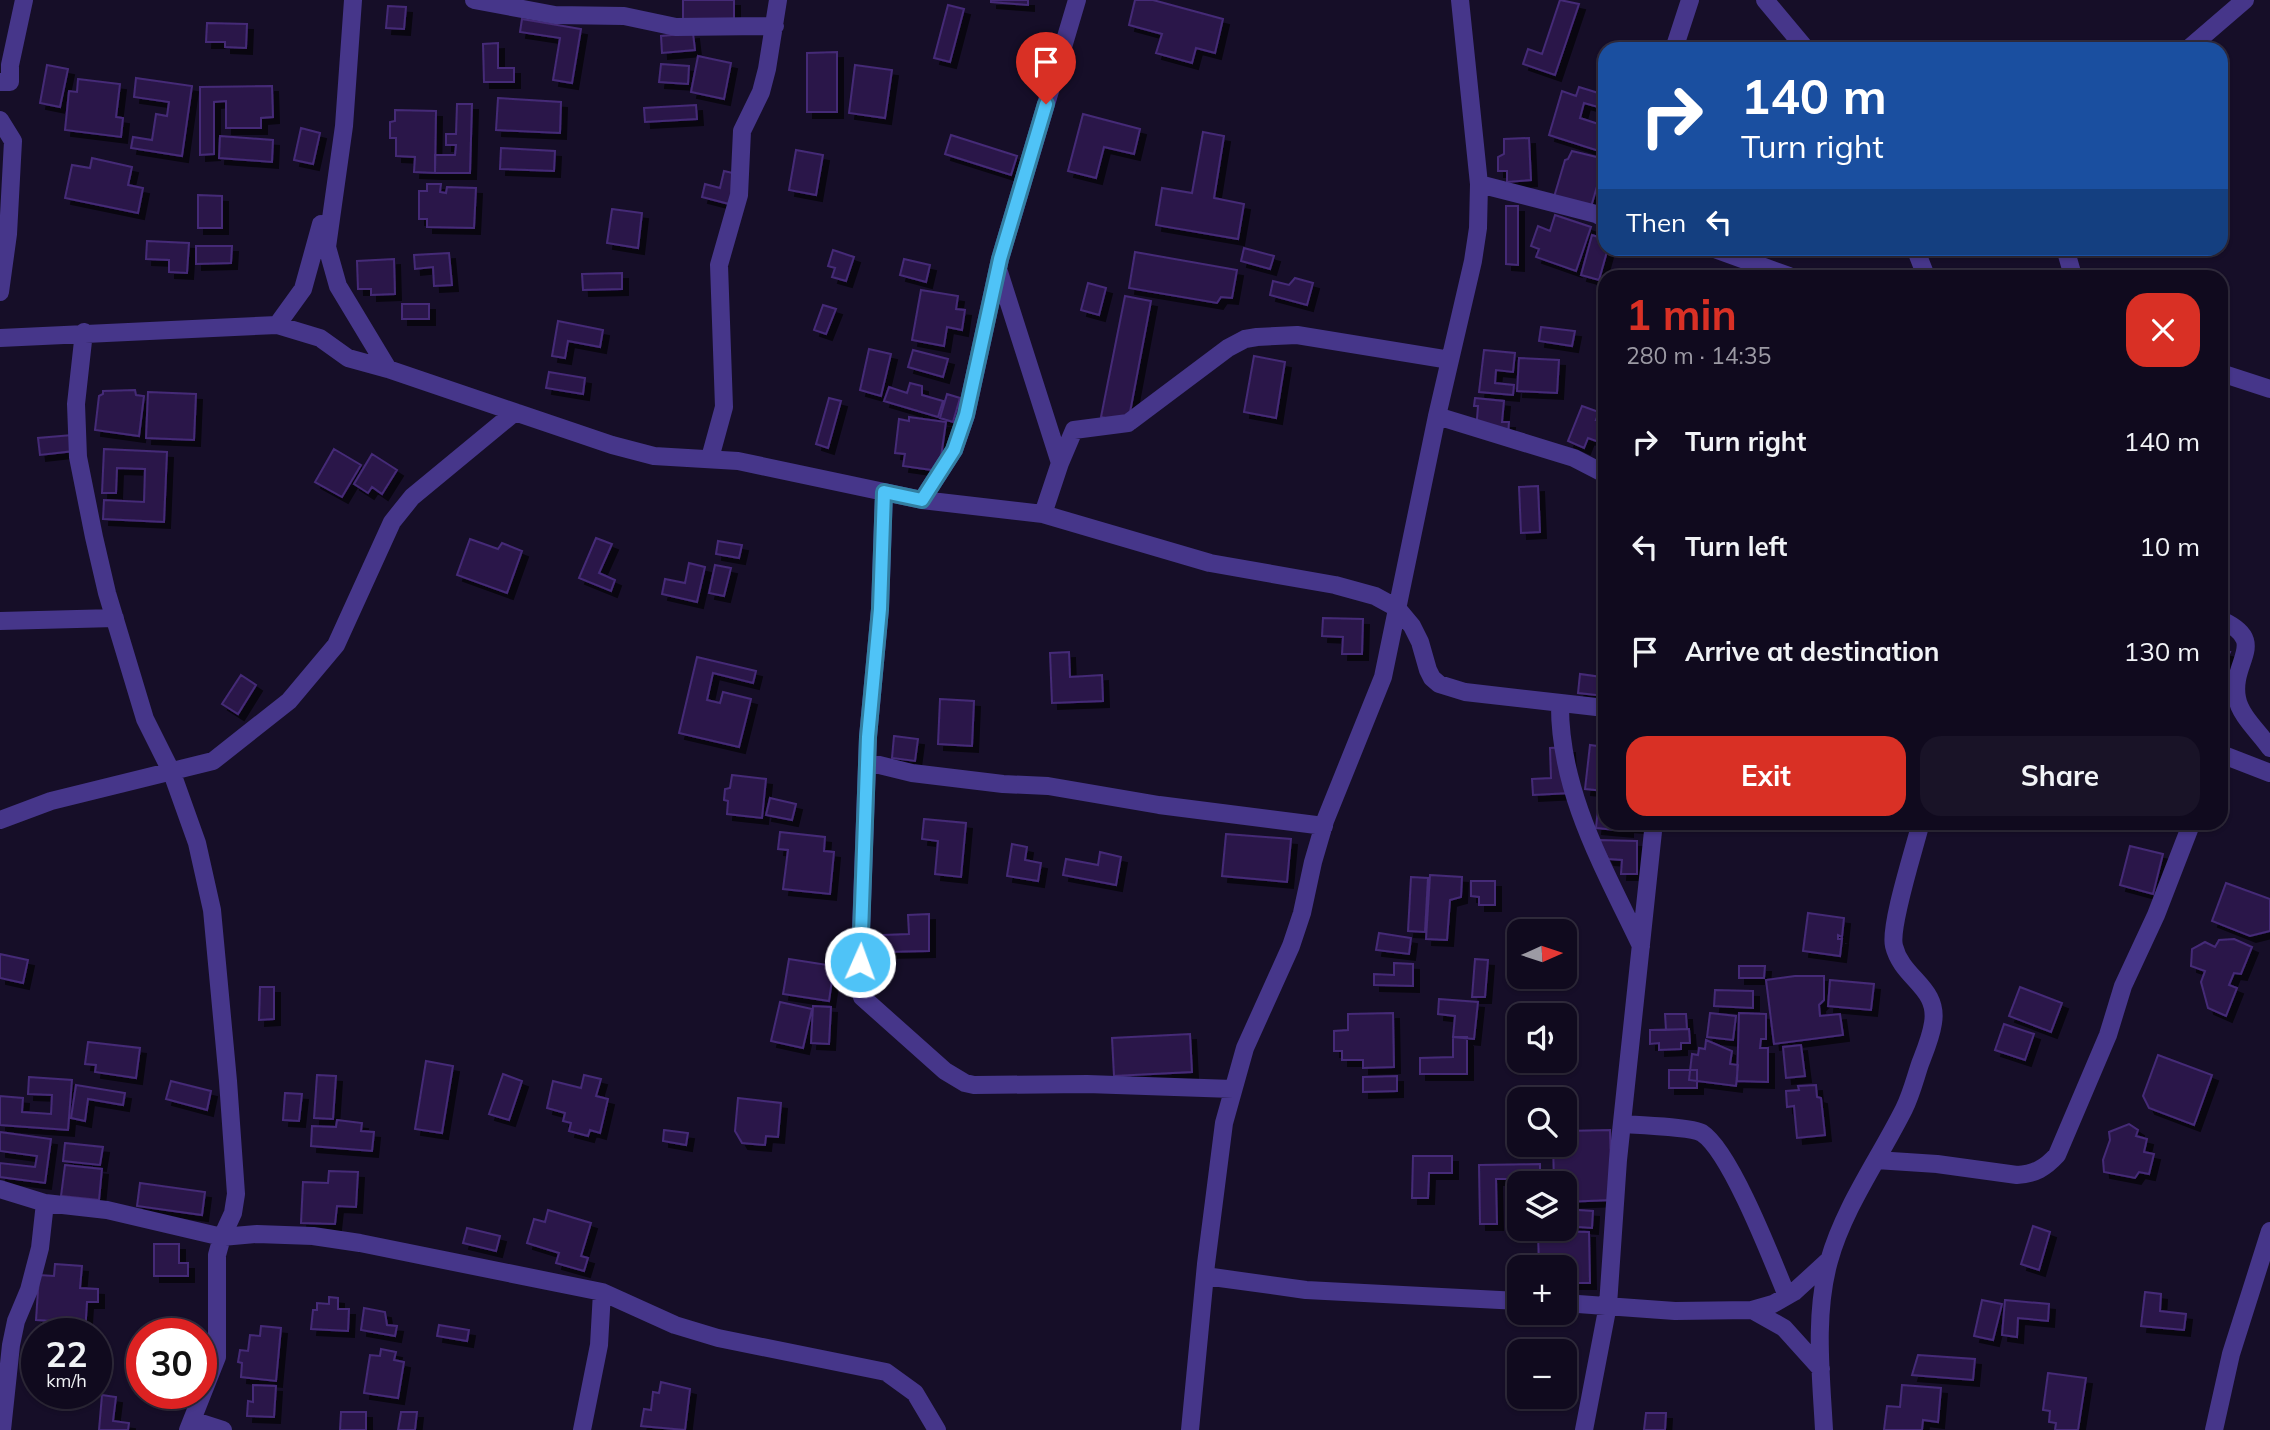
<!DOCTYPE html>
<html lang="en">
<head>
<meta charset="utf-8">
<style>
  body { margin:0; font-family:Mulish,sans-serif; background:#191327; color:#f1f3f6; height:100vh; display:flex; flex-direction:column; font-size:26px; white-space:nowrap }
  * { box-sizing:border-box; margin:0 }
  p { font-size:23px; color:#9c9aa4 }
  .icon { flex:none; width:38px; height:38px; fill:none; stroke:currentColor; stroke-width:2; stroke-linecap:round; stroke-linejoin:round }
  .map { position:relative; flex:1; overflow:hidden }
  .sheet { position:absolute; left:1598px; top:270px; width:630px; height:560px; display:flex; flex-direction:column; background:#100a1e; border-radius:21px; box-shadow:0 2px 5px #0004,0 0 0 2px #302b3c }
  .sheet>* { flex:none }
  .banner { position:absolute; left:1598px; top:42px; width:630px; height:214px; border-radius:21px; box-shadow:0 2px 5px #0004,0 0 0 2px #302b3c; background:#1a4fa0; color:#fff; overflow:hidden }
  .needle { width:46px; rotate:87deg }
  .controls { position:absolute; left:1507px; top:919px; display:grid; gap:14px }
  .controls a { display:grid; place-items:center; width:70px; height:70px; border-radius:14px; background:#100a1e; box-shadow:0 2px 5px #0004,0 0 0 2px #302b3c; font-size:35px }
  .speed { position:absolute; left:21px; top:1318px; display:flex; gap:14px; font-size:35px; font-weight:700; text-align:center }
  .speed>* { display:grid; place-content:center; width:91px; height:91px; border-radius:50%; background:#100a1e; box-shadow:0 2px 5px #0004,0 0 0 2px #302b3c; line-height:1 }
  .speed small { font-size:18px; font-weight:400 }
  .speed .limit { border:10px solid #d22; background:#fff; color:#111 }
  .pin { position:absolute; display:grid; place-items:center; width:60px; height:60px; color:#fff; margin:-72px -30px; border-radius:50% 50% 50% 0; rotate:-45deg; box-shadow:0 0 7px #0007 }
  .pin .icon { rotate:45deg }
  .me { position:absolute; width:77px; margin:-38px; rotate:2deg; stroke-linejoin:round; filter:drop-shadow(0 0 5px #0008) }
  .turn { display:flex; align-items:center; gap:24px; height:147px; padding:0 28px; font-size:32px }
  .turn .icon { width:91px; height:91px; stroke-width:2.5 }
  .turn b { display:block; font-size:49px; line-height:60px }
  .then { display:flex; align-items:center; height:66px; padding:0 28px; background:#0003; gap:14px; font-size:26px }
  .round { display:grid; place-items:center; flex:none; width:74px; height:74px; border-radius:21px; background:#191327 }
  .summary { display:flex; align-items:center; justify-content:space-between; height:119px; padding:0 28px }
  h1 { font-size:42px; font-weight:700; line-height:52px; color:#d93025 }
  .primary-button { display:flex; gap:14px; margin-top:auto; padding:14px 28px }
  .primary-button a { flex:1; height:80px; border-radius:21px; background:#d93025; color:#fff; font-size:28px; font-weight:700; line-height:80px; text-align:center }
  .primary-button a+a { background:#191327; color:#f1f3f6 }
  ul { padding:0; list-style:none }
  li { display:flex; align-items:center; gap:21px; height:105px; padding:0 28px }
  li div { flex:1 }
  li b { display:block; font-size:26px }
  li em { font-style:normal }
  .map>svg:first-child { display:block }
  .building { fill:#2a194a; stroke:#452a77; stroke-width:2; filter:url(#shadow) }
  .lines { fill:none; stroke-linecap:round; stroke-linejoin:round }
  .minor { stroke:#46368a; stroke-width:18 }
  .route-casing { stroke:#337fa1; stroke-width:18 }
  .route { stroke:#4fc3f7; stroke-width:12 }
</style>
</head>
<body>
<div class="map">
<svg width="2270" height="1430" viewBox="0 0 2270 1430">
  <defs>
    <filter id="shadow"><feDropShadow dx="6" dy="6" stdDeviation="0" flood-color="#0009"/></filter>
  </defs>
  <rect width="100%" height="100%" fill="#160e28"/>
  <path class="building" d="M683,0H734V22L683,21Z
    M991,0H1028V5L991,2Z
    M1135,0H1153L1223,19L1215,53L1196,48L1192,63L1156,53L1162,34L1129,25Z
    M1560,0L1579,4L1555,75L1523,64L1528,49L1542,54Z
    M948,5L964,9L950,62L934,58Z
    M388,6L406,7L404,29L386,28Z
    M522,19L581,29L572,83L553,80L560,38L520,32Z
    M207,23L247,24L246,48L225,47V42H206Z
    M693,33L695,50L662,53L661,36Z
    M498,43V68H514V82H484L483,44Z
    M837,52V112H807V53Z
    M698,56L731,63L724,99L691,92Z
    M661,64L689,66L688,84L659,82Z
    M47,65L68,69L60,107L40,103Z
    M855,65L892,70L885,118L849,113Z
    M136,78L192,86L182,156L131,148L133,137L152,140L156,114L167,116L169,102L134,97Z
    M78,79L120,84L116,117L123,118L121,137L65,130L69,91L77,92Z
    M272,86L273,117L261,118V128H226V101L214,102V154L200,155V87Z
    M1579,87L1605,95V109L1584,103L1580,118L1605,126V153L1549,135L1562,91L1576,96Z
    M498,98L561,102L560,133L496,130Z
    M457,104H472L470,173H435V155H455L456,145H446V134H456Z
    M696,105L697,119L645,122L644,108Z
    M395,110L436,111L435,173L414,172L415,157L396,156V138H390V122L395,121Z
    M1083,114L1140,129L1134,154L1104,147L1096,178L1068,171Z
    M301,128L320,133L313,164L294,160Z
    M1203,132L1224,136L1214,198L1244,204L1238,239L1156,225L1162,188L1192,193Z
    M951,135L1017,156L1011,175L945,154Z
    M220,136L273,140L272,162L219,158Z
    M1529,138L1531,180L1507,182V171H1498V157L1504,154V139Z
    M501,148L555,151L554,171L500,169Z
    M796,150L823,155L816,195L789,190Z
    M1572,151L1605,159L1591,207L1554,197L1565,160L1568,159Z
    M92,158L132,167L128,185L143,188L138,213L65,198L72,165L90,168Z
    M724,171L737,174L729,204L702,197L705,184L720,188Z
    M427,184H441L440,192L446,193L447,187L476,188L474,228L427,227V219H419V191H427Z
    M198,195L222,196V228H198Z
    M1506,206H1518V265L1506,264Z
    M612,209L642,213L638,248L607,243Z
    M1555,215L1591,227L1576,271L1536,257L1539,249L1531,246L1538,226L1550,231Z
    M1592,235L1605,239V248H1608L1599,280L1581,275Z
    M147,241L189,243L187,273L169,272V260L146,259Z
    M196,246H232L231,263L196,264Z
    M1244,248L1274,256L1270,269L1241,261Z
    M833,250L854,257L846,281L832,277L835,268L828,266Z
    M1135,252L1237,270L1232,298L1221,297L1217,303L1129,288Z
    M449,253L452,285L434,286L433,267L415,269L414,255Z
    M394,259L395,294L371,295V289H358L357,261Z
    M904,259L930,265L926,282L900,275Z
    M622,273V289L583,290L582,274Z
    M1295,278L1313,283L1307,305L1270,295L1273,281L1289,285Z
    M1088,283L1106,288L1099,315L1081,310Z
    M921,290L958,296L956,309L965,310L962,330L947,327L944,346L912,340Z
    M1125,296L1151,301L1128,423L1101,417Z
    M402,304H429V319H402Z
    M823,305L836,309L826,334L814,330Z
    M558,321L603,330L600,347L568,341L565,358L552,356Z
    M1541,327L1575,331L1572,346L1539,341Z
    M869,349L891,354L881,396L860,390Z
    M913,350L948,359L943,377L908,367Z
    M1484,350L1515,353L1513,372L1496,370L1495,383L1514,385L1513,395L1479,392Z
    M1254,356L1285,362L1276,418L1244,412Z
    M1519,358L1559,360L1557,393L1517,391Z
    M549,372L585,378L583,394L546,388Z
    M910,383L922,386V395L943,401L938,417L884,401L889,387L907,393Z
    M135,390L136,395L144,396L139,436L95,430L99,396L103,394V391Z
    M148,392L196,394L194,440L146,438Z
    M947,394L960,398L953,422L940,418Z
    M829,398L841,401L828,448L816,444Z
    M1475,398L1504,401L1502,422H1509L1508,434L1476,431L1478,406H1474Z
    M1582,406L1599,412L1596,420H1605V428L1599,442L1588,438L1584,448L1568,441Z
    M909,417L946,422L939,471L903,466L905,454L895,453L899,419L909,421Z
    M72,435L74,451L40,455L38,438Z
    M104,449L167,452L164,522L103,519L104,500L144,502L145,469L117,468L116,493H102Z
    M334,449L361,465L342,497L315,482Z
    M372,454L397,470L382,494L372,487L368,493L354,484Z
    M1538,486L1540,532L1521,533L1519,487Z
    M596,538L612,544L599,573L615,580L611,591L579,578Z
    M470,539L498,549L502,543L522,551L507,593L457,575Z
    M718,541L742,545L739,558L716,554Z
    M689,563L705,567L697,602L662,594L665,579L685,583Z
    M715,565L731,568L724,596L709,593Z
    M1323,618L1363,619L1362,654H1342L1343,637L1322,636Z
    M2221,650L2230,652L2221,670Z
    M1069,652L1070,677L1102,675L1103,701L1052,703L1050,653Z
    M697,657L756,671L753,683L713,673L707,700L720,703L723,692L751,699L739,747L679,733Z
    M1604,660L1605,696L1578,693L1580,674L1602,677Z
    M241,675L256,685L238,714L222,704Z
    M940,699L974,701L972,746L938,744Z
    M894,736L918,739L915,761L892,758Z
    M1590,745L1605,747V791L1585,789Z
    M1569,747L1571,793L1533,795L1532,779L1551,778L1550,748Z
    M732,775L766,779L762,818L727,814L728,801L724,800L725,789L730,788Z
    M770,798L796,804L792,820L766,815Z
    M1599,799L1605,800V822H1639L1638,827L1627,826V831L1596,828Z
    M924,819L966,823L961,877L935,874L938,841L922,839Z
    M780,832L825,837L824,851L834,852L830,894L783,889L788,850L778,849Z
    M1226,834L1291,839L1287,882L1222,876Z
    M1598,840L1637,841V874H1621L1622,860L1608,859Z
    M1012,844L1027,847L1025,860L1041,863L1038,881L1007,876Z
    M2130,846L2163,854L2153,894L2120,885Z
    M1100,852L1121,857L1116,885L1063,875L1066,859L1098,865Z
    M1430,875L1462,877L1461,897L1450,900L1447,940L1426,939Z
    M1411,877L1428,878L1425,932L1408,931Z
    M1471,881H1495V905H1479V897L1471,896Z
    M2226,883L2270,899V931L2250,936L2212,921Z
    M1808,913L1844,918L1842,937L1838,935V939H1842L1840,956L1803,951Z
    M929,914V951L883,952V935L909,934L908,915Z
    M1379,933L1411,938L1409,954L1376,950Z
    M2234,939L2252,947L2241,974L2234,973L2229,985L2237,988L2226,1016L2208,1008L2201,982L2205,971L2191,966L2192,949L2205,942L2215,947L2219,940Z
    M0,954L28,960L23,983L0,978Z
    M789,959L834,966L829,1001L783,994Z
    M1475,959L1488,960L1485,997H1472Z
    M1394,963L1413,964V986L1374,985V974L1394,975Z
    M1739,966H1765L1764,978H1739Z
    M1795,976H1824V1000L1819,1005L1820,1016L1840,1014L1843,1035L1774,1044L1766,980Z
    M1830,980L1874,984L1871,1010L1828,1006Z
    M260,987H274V1019L259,1020Z
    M2020,987L2062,1003L2051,1032L2009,1016Z
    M1715,990L1753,991V1008L1714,1006Z
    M1439,999L1478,1002L1474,1039L1453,1037L1455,1016L1438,1014Z
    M780,1002L812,1009L803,1048L771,1041Z
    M813,1006L831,1007L829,1044L811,1043Z
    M1393,1013L1394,1067L1363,1068V1060H1342V1051H1334V1031L1348,1030V1014Z
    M1710,1013L1736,1016L1733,1040L1707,1037Z
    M1739,1013L1766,1014V1039H1761L1760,1048H1768V1082L1737,1081Z
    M1665,1014H1686L1687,1029L1666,1030Z
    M2004,1024L2034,1034L2025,1060L1995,1050Z
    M1689,1029L1690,1043H1681V1049L1659,1050V1043L1650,1044V1030Z
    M1190,1034L1192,1072L1114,1076L1112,1038Z
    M1453,1037H1467V1074H1420V1058L1453,1057Z
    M1706,1040L1732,1051L1730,1064L1738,1065L1736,1086L1689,1080L1692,1054L1698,1055L1699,1048L1705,1049Z
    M88,1042L140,1048L136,1078L95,1072L96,1065L85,1064Z
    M1801,1045L1805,1076L1786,1078L1783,1047Z
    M2158,1055L2212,1075L2194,1125L2149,1108L2143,1096Z
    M426,1061L453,1066L442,1133L415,1129Z
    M1669,1070H1697V1088H1669Z
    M503,1074L522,1081L509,1120L489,1114Z
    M317,1075L336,1076L333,1119L314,1118Z
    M584,1075L601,1079L596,1096L608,1099L600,1133L590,1130L588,1136L569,1131L571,1123L563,1121L565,1113L547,1108L553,1081L581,1088Z
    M1397,1076V1091L1363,1092V1077Z
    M29,1077L72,1080L68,1130L0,1125V1096L23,1098L22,1112L51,1114L52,1095L28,1094Z
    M171,1081L211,1091L207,1110L166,1099Z
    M76,1085L125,1093L123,1105L88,1099L85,1121L71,1118Z
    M1816,1085L1817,1097L1821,1098L1825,1135L1797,1138L1794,1106L1787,1107L1786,1091L1799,1090L1798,1086Z
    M285,1093L302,1094L299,1121L283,1120Z
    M738,1098L781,1103L778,1137L766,1136L765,1145L742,1143L735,1131Z
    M337,1120L362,1123L361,1131L374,1132L372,1151L311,1146L312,1126L336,1127Z
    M2129,1124L2138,1130L2136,1136L2147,1139L2144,1152L2154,1154L2149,1174L2139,1172L2135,1178L2104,1172L2103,1160L2110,1140L2109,1132Z
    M664,1130L688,1133L686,1145L663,1141Z
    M1610,1130L1612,1200L1564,1202V1183H1554L1553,1144H1564V1131Z
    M0,1132L51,1139L45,1183L0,1177V1163L35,1167L37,1156L0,1151Z
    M65,1143L103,1147L100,1165L63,1161Z
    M1413,1156H1452V1173H1429L1428,1198H1412Z
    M1540,1164V1183H1524V1179H1496L1497,1224H1480L1479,1165Z
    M65,1165L102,1169L99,1200L61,1196Z
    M329,1171L358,1172L356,1207L337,1206L335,1224L301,1223L303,1182L328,1183Z
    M140,1183L205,1192L202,1215L137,1206Z
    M1564,1209L1593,1211L1592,1228L1564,1226Z
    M548,1210L591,1223L581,1256L588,1258L584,1271L556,1263L559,1253L527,1243L534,1219L545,1222Z
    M2033,1226L2050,1232L2039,1270L2021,1264Z
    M467,1228L500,1236L496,1251L463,1243Z
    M1544,1231L1589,1232L1590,1283H1564V1267H1539L1538,1233Z
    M154,1244H179V1263H188V1276H154Z
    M55,1264L82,1266L80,1288L98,1289V1302H87L85,1334H68L69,1322L36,1320L39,1275L54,1276Z
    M2145,1292L2161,1294L2160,1311L2186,1314L2184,1330L2141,1326Z
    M329,1297L338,1298V1309H349L348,1331L311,1329L313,1310H317V1303L329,1304Z
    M1982,1300L2002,1304L1993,1340L1974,1336Z
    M2005,1300L2049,1304L2048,1321L2018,1318L2017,1337L2002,1335Z
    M364,1308L385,1312L387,1325L397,1326L395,1336L361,1330Z
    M439,1325L469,1330L467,1341L437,1336Z
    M261,1326L281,1328L276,1381L241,1377L242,1363L238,1362L240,1350L248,1351L250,1335L260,1336Z
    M381,1349L396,1352L394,1360L404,1362L398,1398L364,1393L370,1355L380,1356Z
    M1918,1355L1975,1359L1973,1380L1912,1375Z
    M2048,1373L2086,1378L2078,1430H2055L2056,1423L2049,1422L2050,1411L2043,1410Z
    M661,1382L690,1389L685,1430L641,1426L644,1409L651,1410L653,1392L659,1393Z
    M253,1385L276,1386L274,1417L247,1416L248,1401L253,1402Z
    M1902,1385L1941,1388L1938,1422L1923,1420L1922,1430H1884L1887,1406L1900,1407Z
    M102,1395L116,1397L113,1421L129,1423L128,1430H99Z
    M341,1412H366V1430H340Z
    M401,1412H417L415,1430H398Z
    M1646,1413H1666L1665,1430H1644Z"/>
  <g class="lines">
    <path class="minor" d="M353,0L344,126L327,247L338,286L388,369
      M474,0L555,15L624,16L676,27L775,26
      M1765,0L1806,49
      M1674,49L1690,0
      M2188,49L2245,0
      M0,82H10V65L24,0
      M0,120L13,141L8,234L0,292
      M1479,184L1596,214L1605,219
      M1712,248L1789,276
      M1915,248L1926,276
      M2065,248L2073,276
      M999,272L1060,463
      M277,325L303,289L321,224
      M84,332L76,404L78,457L94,537L107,593L145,719L172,773L197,843L212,910L228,1081L236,1194L233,1213L222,1237L217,1255V1357L188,1430
      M0,338L277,325L320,338L348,358L388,369L612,445L654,456L738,461L922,500L1043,514L1210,563L1335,585L1375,596L1397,608L1412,626L1420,642L1428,670L1432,678L1439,684L1465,692L1605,708
      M2221,373L2270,389
      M1437,416L1574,458L1605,474
      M710,458L724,407L719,265L739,195L742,131L761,92L767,69L778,0
      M884,492L880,609L868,737L859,985L862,997L945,1071L965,1083L974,1085L1087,1084L1233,1089
      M922,500L954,450L966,415L1000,259L1077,0
      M1043,514L1060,463L1074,430L1128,423L1228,348L1245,339L1257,337L1297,335L1450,360
      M2221,620C2270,642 2230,661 2237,698C2240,716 2260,733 2270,748
      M0,621L115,618
      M1560,703C1559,791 1604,868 1641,946
      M2221,754L2270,773
      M867,762L912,773L1003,784L1048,786L1159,805L1324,826
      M0,820L51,801L213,761L289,701L336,645L392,522L412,497L515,412
      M1622,1124C1638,1125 1692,1127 1702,1133C1731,1152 1773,1262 1787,1296
      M1876,1160L1937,1164L2017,1175C2035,1174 2045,1168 2057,1155L2108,1035L2123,986L2156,915L2192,822
      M0,1189L45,1203L107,1210L222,1237L257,1234L313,1236L360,1243L602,1292L675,1325L718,1338L886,1372L915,1393L937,1430
      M1205,1276L1306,1290L1519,1301
      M1564,1303L1675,1311L1752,1310L1773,1304L1794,1292L1829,1260
      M1752,1310L1784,1328L1821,1369
      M192,1420L223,1430
      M2,1430L11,1345L16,1321L29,1290L40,1248L45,1203
      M582,1430L599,1345L602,1292
      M1190,1430L1206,1264L1224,1123L1245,1048L1291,946L1302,913L1313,862L1325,821L1383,677L1437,416L1473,261L1478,228L1479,184L1460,0
      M1584,1430L1608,1305L1618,1160L1654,822
      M1824,1430C1821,1374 1814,1315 1829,1261C1844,1207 1879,1159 1904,1109C1911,1095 1915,1079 1920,1064C1925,1051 1931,1037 1933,1023C1939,987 1902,979 1894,946C1889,926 1915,847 1921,822
      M2214,1430L2231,1354L2270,1231"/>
  </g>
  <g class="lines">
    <g class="route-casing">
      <path id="route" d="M860,962L868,737L880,609L884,492L922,500L954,450L966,415L1000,259L1046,104"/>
    </g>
    <use href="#route" class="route"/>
  </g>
</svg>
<div class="controls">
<a><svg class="needle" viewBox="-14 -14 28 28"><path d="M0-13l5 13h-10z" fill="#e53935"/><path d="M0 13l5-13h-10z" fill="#9c9aa4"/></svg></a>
<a><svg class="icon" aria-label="sound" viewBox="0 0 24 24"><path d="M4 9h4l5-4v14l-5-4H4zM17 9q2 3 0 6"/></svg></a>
<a><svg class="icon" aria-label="search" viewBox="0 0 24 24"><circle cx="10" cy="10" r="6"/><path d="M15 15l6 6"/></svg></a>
<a><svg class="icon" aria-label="layers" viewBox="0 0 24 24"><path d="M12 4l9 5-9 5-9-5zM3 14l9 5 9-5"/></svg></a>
<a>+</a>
<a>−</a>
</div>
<div class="speed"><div>22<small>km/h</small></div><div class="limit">30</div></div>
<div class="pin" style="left:1046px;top:104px;background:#d93025"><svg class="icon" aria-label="arrive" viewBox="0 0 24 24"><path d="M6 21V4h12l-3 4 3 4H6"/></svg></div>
<svg class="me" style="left:860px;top:962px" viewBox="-20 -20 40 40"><circle r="17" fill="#4fc3f7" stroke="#fff" stroke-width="3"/><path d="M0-11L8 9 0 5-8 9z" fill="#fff"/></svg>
<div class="banner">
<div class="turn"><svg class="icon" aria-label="right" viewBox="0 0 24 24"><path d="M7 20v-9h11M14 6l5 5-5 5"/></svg><div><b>140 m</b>Turn right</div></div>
<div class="then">Then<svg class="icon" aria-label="left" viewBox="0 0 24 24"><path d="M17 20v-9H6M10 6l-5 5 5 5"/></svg></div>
</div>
<section class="sheet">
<div class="summary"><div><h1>1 min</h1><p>280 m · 14:35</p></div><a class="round" style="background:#d93025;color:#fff"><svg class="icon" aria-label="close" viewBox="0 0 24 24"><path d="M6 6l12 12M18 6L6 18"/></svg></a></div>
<ul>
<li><svg class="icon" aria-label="right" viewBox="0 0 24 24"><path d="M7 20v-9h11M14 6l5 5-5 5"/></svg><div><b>Turn right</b></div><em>140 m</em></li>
<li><svg class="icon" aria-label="left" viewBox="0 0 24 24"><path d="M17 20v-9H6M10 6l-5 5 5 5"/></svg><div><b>Turn left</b></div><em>10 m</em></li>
<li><svg class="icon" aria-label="arrive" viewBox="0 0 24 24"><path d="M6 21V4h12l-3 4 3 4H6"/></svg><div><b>Arrive at destination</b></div><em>130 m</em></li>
</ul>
<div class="primary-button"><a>Exit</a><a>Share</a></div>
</section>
</div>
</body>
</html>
